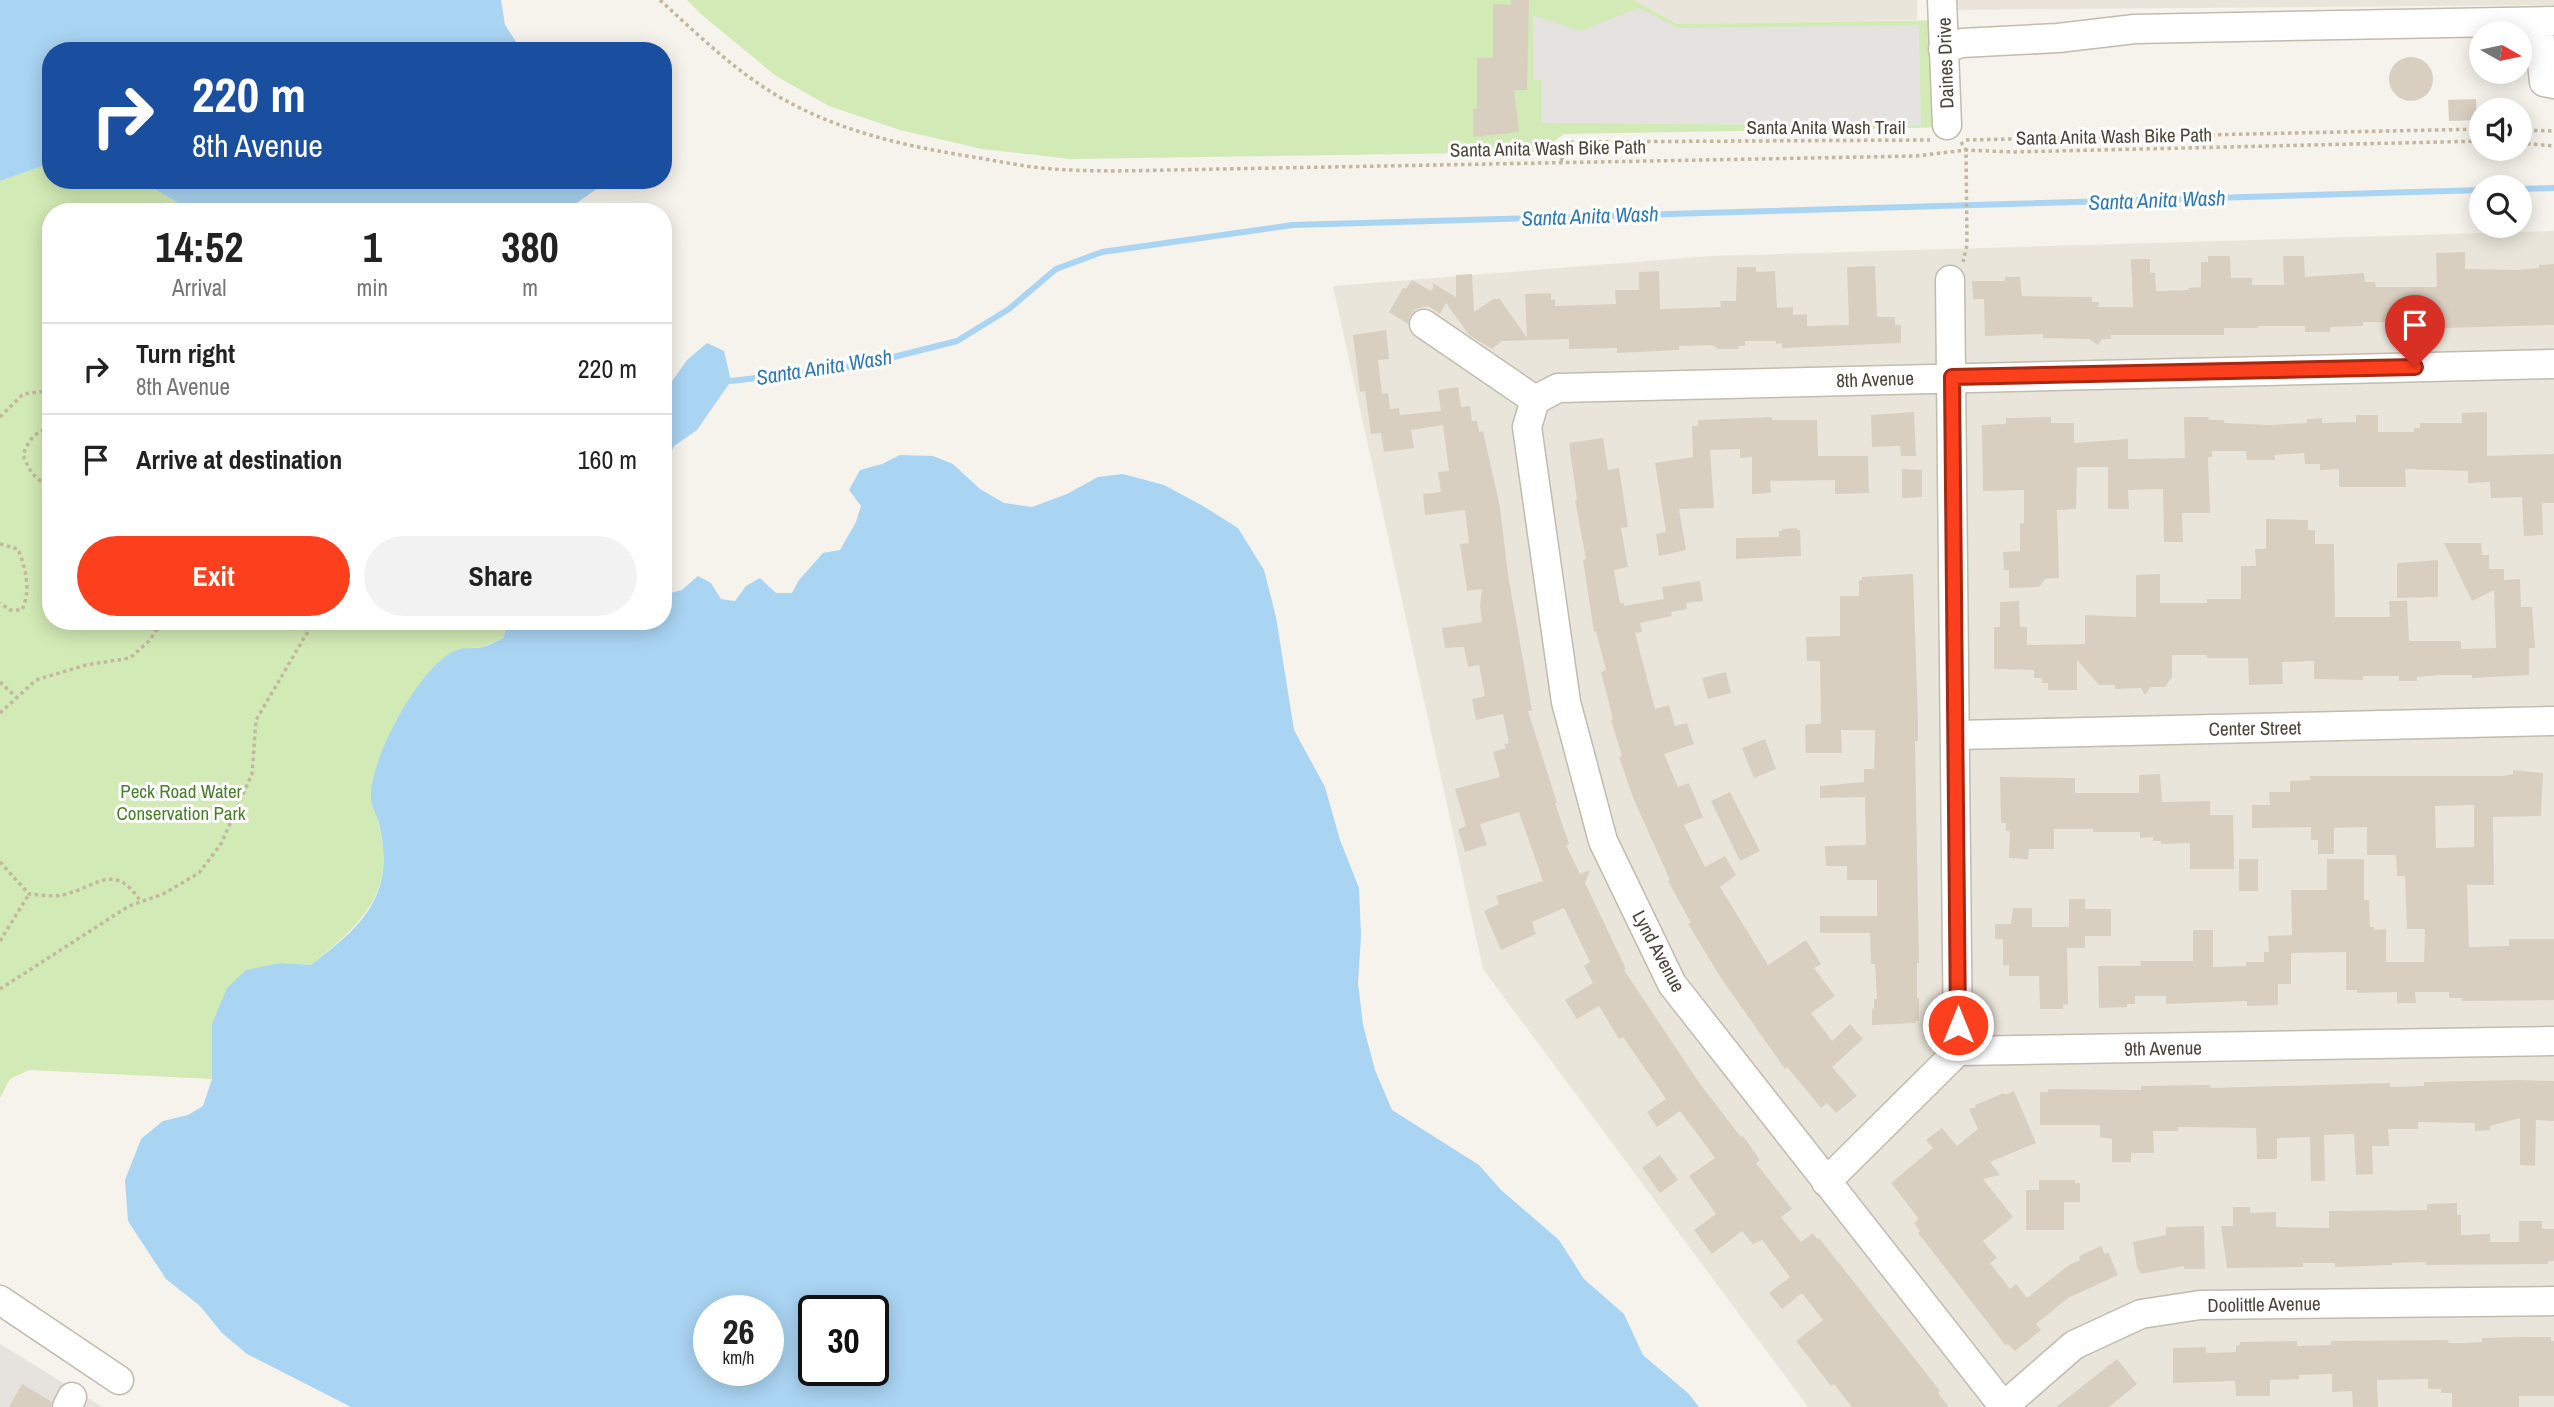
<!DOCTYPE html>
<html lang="en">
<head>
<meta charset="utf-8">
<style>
  body { margin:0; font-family:"Archivo Narrow",sans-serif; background:#f2f2f2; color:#222; height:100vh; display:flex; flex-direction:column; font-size:26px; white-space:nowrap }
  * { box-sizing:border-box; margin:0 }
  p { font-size:23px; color:#767676 }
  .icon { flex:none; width:38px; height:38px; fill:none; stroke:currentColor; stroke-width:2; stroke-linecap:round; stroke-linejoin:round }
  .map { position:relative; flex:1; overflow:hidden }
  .panel { position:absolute; left:42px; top:203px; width:630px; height:427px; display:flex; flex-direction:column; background:#fff; border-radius:28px; box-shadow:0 4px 18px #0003 }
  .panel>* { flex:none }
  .banner { position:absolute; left:42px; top:42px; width:630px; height:147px; border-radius:28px; box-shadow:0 4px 18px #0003; background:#1a4fa0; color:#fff; overflow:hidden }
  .needle { width:46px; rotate:99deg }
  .fabs { position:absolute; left:2469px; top:21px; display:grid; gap:14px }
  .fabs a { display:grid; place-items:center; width:63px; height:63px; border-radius:50%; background:#fff; box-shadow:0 4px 18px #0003; font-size:35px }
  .speed { position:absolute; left:693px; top:1295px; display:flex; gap:14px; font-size:35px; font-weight:700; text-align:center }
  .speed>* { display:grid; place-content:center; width:91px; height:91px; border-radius:50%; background:#fff; box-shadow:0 4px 18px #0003; line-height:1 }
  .speed small { font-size:18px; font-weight:400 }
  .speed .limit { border:4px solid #111; border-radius:10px; background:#fff; color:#111 }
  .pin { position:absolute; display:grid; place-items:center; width:60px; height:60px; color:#fff; margin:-72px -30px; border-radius:50% 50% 50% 0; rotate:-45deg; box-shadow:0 0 7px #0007 }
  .pin .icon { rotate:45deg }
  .me { position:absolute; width:77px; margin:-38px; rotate:0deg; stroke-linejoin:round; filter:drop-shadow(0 0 5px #0008) }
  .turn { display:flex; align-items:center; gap:24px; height:147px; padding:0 35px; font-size:32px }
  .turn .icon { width:91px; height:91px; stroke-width:2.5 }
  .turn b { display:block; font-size:49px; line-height:60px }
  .eta { display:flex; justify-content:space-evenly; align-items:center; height:119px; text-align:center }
  .eta b { font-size:42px; font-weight:800; line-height:49px }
  .action { display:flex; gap:14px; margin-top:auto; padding:14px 35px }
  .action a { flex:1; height:80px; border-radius:42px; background:#fc3f1d; color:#fff; font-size:28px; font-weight:800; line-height:80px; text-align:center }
  .action a+a { background:#f2f2f2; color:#222 }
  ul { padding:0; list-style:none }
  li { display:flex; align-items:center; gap:21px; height:91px; padding:0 35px; border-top:2px solid #e0e0e0 }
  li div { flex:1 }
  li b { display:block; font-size:26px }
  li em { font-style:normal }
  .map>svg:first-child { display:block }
  .residential { fill:#eae5da }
  .industrial { fill:#e6e2dd }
  .green { fill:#d2eab5 }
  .parking { fill:#e5e3e0 }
  .water { fill:#a9d4f2; fill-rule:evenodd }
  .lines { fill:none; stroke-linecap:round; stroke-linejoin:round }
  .stream { stroke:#a9d4f2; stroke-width:6 }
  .building { fill:#d8cfc1; fill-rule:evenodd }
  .minor-casing { stroke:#c2bbae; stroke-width:31 }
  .path { stroke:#c4b79f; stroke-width:3.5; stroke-dasharray:3.5 3.5; stroke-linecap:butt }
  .minor { stroke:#fff; stroke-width:28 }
  .route-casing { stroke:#a42913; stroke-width:18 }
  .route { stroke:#fc3f1d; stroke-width:12 }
  .labels { text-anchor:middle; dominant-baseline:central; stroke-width:6; stroke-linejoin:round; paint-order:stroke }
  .street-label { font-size:19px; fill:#4b4439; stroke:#fff }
  .park-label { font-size:19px; fill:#4a7f2a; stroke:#fff }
  .water-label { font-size:21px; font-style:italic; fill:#2e7ab2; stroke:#fff }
</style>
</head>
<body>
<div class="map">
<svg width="2554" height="1407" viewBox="0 0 2554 1407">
  <rect width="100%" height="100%" fill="#f6f3ec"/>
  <path class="residential" d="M1634,0H1917V20L1677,24Z
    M1955,0H2554V5L1955,10Z
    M2554,231V1407H1808L1483,969L1333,286L1710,256Z"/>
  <path class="industrial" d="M0,1344L102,1407H0Z"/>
  <path class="green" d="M687,0H1634L1677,24L1956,20L1959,127L1564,134L1540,152L1070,159L982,149L900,130L829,106L776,76L702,15Z
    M51,163V180H139L194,212H51V621H510L503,638L483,647L456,650L371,798C401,883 375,913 311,965L281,963L212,1024V1079L29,1070L10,1079L0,1098V181Z"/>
  <path class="parking" d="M1639,8L1678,28L1919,25L1921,126L1541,123V80H1533V15L1580,31Z"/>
  <path class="water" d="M0,0H501L505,25L522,51H51V163L0,181Z
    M139,180H601L598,188L564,212H194Z
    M707,343L724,351L731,381L697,430L674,446L663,471V394L687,360Z
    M900,455L933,456L953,464L980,489L1004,503L1032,507L1067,494L1098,477L1123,474L1164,485L1203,506L1238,528L1264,570L1276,617L1294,730L1325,787L1340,840L1359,888L1361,936L1358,983L1363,1025L1375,1070L1392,1110L1479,1165L1501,1190L1559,1240L1584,1279L1624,1314L1643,1355L1689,1394L1699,1407H351L247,1354L222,1333L200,1306L166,1279L128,1221L125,1180L141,1139L163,1121L188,1115L203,1106L212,1079V1024L227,988L246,970L281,963L311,965C339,943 373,918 381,881C386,863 383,841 379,823C377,815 371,806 371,798C369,760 421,663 457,650C465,647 475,649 483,647C490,645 496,641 503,638L510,621H663V595L682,590L698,576L711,583L721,599L735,601L746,586L760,578L776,593H792L799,580L823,553L840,550L856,522L861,506L849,490L860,470L882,464ZM709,1311H768V1370H709ZM814,1311H873V1370H814Z"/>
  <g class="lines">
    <path class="stream" d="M2520,189L2554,188
      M731,381L858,366L957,341L1009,309L1056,269L1102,252L1293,225L2482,190"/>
  </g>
  <path class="building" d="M1511,0H1529L1527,90H1514L1519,132L1473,137V109H1477V58H1493V4L1511,5Z
    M2389 79a22 22 0 1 1 44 0a22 22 0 1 1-44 0Z
    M2476,99L2477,120L2449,121L2448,100Z
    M2465,252V269L2517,270L2539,268V265L2554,264V325L2444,328V323L2363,322V326L2330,327V332H2305V326H2258L2257,328H2224V335H2111V339H2102L2098,345L2089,339L2043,338V334L1985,336L1984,299H1973L1972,281H2005V277H2020L2022,296L2092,297V302H2099L2098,307H2133L2131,259H2150V273H2155L2156,291L2189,290L2188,288L2201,287V262H2208V256H2230L2231,278H2252V285H2284L2283,256H2304L2305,277L2364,273L2365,282H2375L2376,287H2437L2436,253Z
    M1875,266L1877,317H1895V325H1901V343L1782,348V343L1776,344V341H1745V346H1738L1739,349H1718L1712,345L1679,346V350L1617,353V348L1569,349V339L1502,341L1492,349L1469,335L1446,303L1440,314L1428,306L1416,309L1410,315L1408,324L1389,312L1403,288L1406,289L1412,280L1431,291L1434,286L1431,282L1456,297V275L1472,274L1474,312L1495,298L1496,300L1499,298L1527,338L1525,294L1551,293V300L1555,299V306L1616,304L1615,290H1639V272L1659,271L1660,309L1721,307L1720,301H1736L1737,267H1756V272L1775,271L1777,308L1793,307V315L1807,314V326L1849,325L1847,267Z
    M1386,330L1389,359L1378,360L1382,394L1388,393L1390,409L1399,408L1400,415L1441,411L1438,390L1458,387L1461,407L1470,406L1472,421H1477L1479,432L1483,431L1500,507L1508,575L1532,711H1528L1557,803H1555L1569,844L1566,845L1580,874L1590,870L1585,883L1626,969L1624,970L1700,1084L1741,1137L1743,1136L1760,1160L1756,1163L1792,1209L1781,1217L1801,1242L1813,1233L1817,1239L1819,1238L1915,1359L1940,1391L1938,1393L1949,1407H1852L1834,1384L1831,1386L1796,1341L1823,1320L1802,1293L1782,1309L1769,1293L1790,1277L1762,1240L1753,1244L1742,1231L1712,1254L1694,1230L1716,1214L1689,1176L1715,1158L1680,1111L1657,1127L1647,1112L1666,1099L1623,1037L1619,1039L1599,1006L1577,1019L1565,1000L1593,983L1584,966L1590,962L1564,908L1532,922L1536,934L1501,950L1484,911L1499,904L1496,896L1543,881L1519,812L1480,824L1487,845L1465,852L1458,829L1466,826L1455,789L1500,777L1493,752L1506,748L1504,744L1509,743L1503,714L1476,720L1472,699L1485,696L1479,665L1468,667L1464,647L1445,648L1442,628L1482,622L1480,606L1482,589L1467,591L1460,544L1469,543L1465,510L1425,515L1423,494L1441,492L1438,472L1449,471L1443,425L1411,430L1414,448L1384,452L1381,433L1371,434L1365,391L1360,392L1353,335Z
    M1914,412L1916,456H1901L1900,446L1872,447L1871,415Z
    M2487,412V456L2554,454V503H2542L2543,535L2524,536L2522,497L2491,498L2490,482L2468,483V471L2405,469L2406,487H2339V469L2320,470V464H2305L2304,453L2274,455L2275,460H2247L2246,451H2212V457H2208L2210,513H2182L2183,542H2164L2163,489L2128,490L2129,509H2108V467H2077L2076,509L2057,510L2059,578L2045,579L2039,587L2009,588V570H2004L2003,552L2020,551V523H2024V490L1983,491L1982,425L2006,424V418L2051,417V423H2074V443L2128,439V459L2185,458L2184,417H2208L2209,420H2224V423L2269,425L2307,423V419L2322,418V423L2356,422V415H2378V432H2414V428H2420V423H2462V413Z
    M1772,417V420H1817L1818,456H1868L1869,493L1835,494V480L1770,481L1771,493L1752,494V457L1740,458V449L1710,450L1714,508L1679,509L1686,550L1659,556L1656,534L1666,532L1655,463L1693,457L1692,426H1698V420Z
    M1603,438L1608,470L1619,468L1628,527L1621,528L1628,567L1614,570L1620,603H1624V606L1664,599L1662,587L1700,581L1703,601L1686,603L1687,609L1671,612L1672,616L1640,623L1642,632L1635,633L1655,709L1669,705L1675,726L1687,723L1694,744L1664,754L1678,787L1689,783L1703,817L1684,825L1705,867L1725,856L1736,875L1720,887L1768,965L1806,940L1821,964L1814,968L1835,996L1811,1013L1832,1041L1850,1024L1863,1039L1832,1067L1857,1096L1836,1113L1827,1103L1821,1108L1787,1067L1785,1069L1721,978L1688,924L1691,923L1668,881L1670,880L1634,800L1619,757L1622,756L1611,720L1613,719L1601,672L1606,670L1596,631L1594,632L1583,560L1586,559L1575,500H1577L1569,443Z
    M1902,469L1922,470V497L1902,498Z
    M2266,519L2308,520V530H2315V544H2334L2335,617H2390L2389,601H2407L2409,641H2461V649L2496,648L2494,590L2472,601L2444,543H2481L2482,555H2489V569H2504V580L2520,579L2521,607H2532L2535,648H2529V675L2472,678V675H2439L2417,677V681H2399V676H2363V680L2314,679V661L2282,662L2283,684L2249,685L2248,658H2207V655H2172V677L2165,687H2151L2145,695L2141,688L2115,689V685H2099L2077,660V690H2048V683H2042V678H2034V670L1994,669V627H2000V602L2019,601L2020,627H2027V645L2085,644V615L2136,617V575L2160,574V603H2207V599H2241V566H2256L2255,549H2266Z
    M1797,528V530H1800L1801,556L1736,559V538L1779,537V531H1782V529Z
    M2438,560V597L2397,598V563Z
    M1913,574L1918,719V741H1915L1919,963H1917V999L1919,998V1021H1916V1023L1872,1025V1009H1874V999H1877L1875,964H1871L1870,933H1820V916H1877V880H1847V866H1826L1825,846L1866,845L1865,797L1820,798V786L1864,782V769H1874L1875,730H1841L1842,753H1806L1805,727L1807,724H1820L1821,722L1820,661H1807L1806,637L1840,636V596H1859V580H1862V577Z
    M1726,672L1731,693L1708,699L1702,678Z
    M1765,739L1776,769L1754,778L1742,748Z
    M2513,770L2543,773L2541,816L2493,817L2494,885H2467L2469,947L2509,946V939H2554V1000L2462,1001V998H2449V992H2415L2416,1003H2397V992L2357,993V990H2346V952L2291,953V984H2278V1005L2247,1006V1001L2166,1004V996H2135V1004H2127V1007L2099,1008L2098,966H2141L2140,961H2193V930H2213V967L2246,966V962H2264V952H2269L2268,936L2292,935L2291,890H2327V859H2364V900H2369L2370,927H2374V930L2386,929V962H2424L2425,929H2407L2405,876H2397L2396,855H2367V827L2334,828V854H2318V840H2311V827L2252,828V805H2270L2269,792H2290V781L2310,780V776H2503L2513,774ZM2474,805V847L2436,848L2435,806Z
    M2160,774L2162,802L2210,801V815H2233L2234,869H2190V843L2161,844V841H2153V837L2140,838V832H2093V829H2054V849H2029L2028,859L2009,858L2010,831H2006V823H2001L2000,777L2075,778V793H2139V775Z
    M1730,792L1760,851L1740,861L1711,801Z
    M2239,859H2258V891H2239Z
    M2069,899H2085V909H2111V936H2085V948H2067L2068,1004L2063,1005V1009H2040L2039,976H2009V965L2003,966V939H1995V924H2011L2013,908H2032V927H2069Z
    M2520,1080L2554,1081V1121L2536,1120L2535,1166L2520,1165V1118L2490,1126V1130L2475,1131V1123L2418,1122V1129H2388L2389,1146H2372L2373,1174L2356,1175L2354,1134L2324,1135L2325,1181H2311L2310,1137L2277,1138V1159H2257L2256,1128L2178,1127V1131H2153L2154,1153H2131V1162H2112V1139L2100,1137V1125H2040V1092H2048V1089L2141,1090V1086L2210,1085V1088L2390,1083V1087L2424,1086V1082Z
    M2014,1091L2036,1143L1990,1162L2000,1175L1983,1179L2013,1217L1983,1241L1997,1258L1990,1263L2010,1289L2016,1284L2027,1298L2069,1265L2080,1260L2079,1256L2101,1246L2105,1254L2108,1252L2118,1275L2068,1298L2036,1324L2041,1330L2015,1351L2008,1344L2006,1346L1918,1233L1920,1231L1914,1223L1919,1219L1891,1183L1933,1148L1926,1140L1942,1128L1957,1146L1978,1129L1969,1109L1976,1107L1975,1105L2004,1093L2005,1095Z
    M1660,1155L1678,1180L1660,1193L1642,1168Z
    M2039,1180H2075V1183H2080V1202H2064V1230H2026V1190H2039Z
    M2457,1203V1215H2461V1235L2490,1234V1242H2519V1221H2542V1229H2554V1261H2548V1264L2426,1265V1262L2392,1263V1265L2335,1267V1263H2303V1267L2227,1268L2221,1226H2233V1207H2250V1213L2276,1212V1227L2329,1228V1211L2427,1210V1204Z
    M2204,1226L2205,1269H2184V1266L2141,1274L2137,1267L2133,1242L2166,1235V1227Z
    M2523,1337H2551V1341H2554V1396H2519V1407H2452V1393H2441V1389H2428V1379L2377,1380L2378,1407H2353L2352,1391L2332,1392V1374L2299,1375V1379L2270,1380V1396H2236L2235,1381L2173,1383V1348L2206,1347V1353L2236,1352V1346L2240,1345V1342L2297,1341V1346L2331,1345V1341L2448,1340L2449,1343H2466L2482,1342V1338Z
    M2117,1359L2137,1384L2109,1407H2056Z
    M22,1384L52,1402L51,1407H9Z"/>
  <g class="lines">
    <g class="minor-casing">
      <path id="minor" d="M1942,0L1947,125
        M2538,22L2544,82L2554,84
        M1943,49L1962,43L2058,38L2135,29L2554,21
        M1950,280L1958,1051
        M1424,324L1535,400
        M1535,400L1527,427L1566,702L1603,841L1672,984L2004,1407
        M1535,400L1558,388L2554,364
        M1956,735L2554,721
        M1826,1182L1958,1051L2554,1041
        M0,1300L119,1380
        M2004,1406L2074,1345L2141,1314L2200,1305L2554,1301
        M67,1407L72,1397"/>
    </g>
    <path class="path" d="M660,0C697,34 733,69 776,95C835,130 900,145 967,156C992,160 1016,165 1041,168C1084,172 1126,171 1169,170L1916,156L1966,150L2013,152L2482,141
      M2520,130L2554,131
      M1966,140L2482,129
      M1961,142L1966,150L1967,245L1963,262
      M2520,143L2554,146
      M1561,161L1570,142L1930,140
      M0,417L23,394L51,390
      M51,428C36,430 28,441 23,455C29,470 34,480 51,486
      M0,544L18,549C26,569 31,590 22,610H10L0,603
      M0,682L16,697
      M0,713L36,680L86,665L130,658L149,641L163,621
      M0,862L29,894C40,895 53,897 63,895C99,886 114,861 141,902
      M0,941L29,894
      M0,989L129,906L163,894L199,873L221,844L252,774L256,720L314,621"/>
    <use href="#minor" class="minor"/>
  </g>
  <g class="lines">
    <g class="route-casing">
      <path id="route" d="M1958,1025L1952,377L2415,367"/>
    </g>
    <use href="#route" class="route"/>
  </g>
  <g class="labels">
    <g class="street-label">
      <text transform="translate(1945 63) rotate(-92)">Daines Drive</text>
      <text x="1826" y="127">Santa Anita Wash Trail</text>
      <text transform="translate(2114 136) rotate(-1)">Santa Anita Wash Bike Path</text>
      <text transform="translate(1548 148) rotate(-1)">Santa Anita Wash Bike Path</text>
      <text transform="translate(1875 379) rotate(-2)">8th Avenue</text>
      <text transform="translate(2255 728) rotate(-1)">Center Street</text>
      <text transform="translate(1659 951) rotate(62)">Lynd Avenue</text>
      <text transform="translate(2163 1048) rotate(-1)">9th Avenue</text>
      <text transform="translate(2264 1304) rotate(-1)">Doolittle Avenue</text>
    </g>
    <g class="park-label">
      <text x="181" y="791">Peck Road Water<tspan x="181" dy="22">Conservation Park</tspan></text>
    </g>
    <g class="water-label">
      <text transform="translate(2157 200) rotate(-2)">Santa Anita Wash</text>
      <text transform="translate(1590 216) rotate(-2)">Santa Anita Wash</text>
      <text transform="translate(824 367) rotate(-9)">Santa Anita Wash</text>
    </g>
  </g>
</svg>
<div class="fabs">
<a><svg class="needle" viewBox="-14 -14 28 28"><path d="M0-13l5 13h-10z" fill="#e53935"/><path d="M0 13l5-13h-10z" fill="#767676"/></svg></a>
<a><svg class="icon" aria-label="sound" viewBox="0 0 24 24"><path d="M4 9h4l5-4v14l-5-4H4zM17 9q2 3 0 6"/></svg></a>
<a><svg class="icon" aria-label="search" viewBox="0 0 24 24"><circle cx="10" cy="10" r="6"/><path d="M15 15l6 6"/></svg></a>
</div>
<div class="speed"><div>26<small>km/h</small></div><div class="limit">30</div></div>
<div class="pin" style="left:2415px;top:367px;background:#d93025"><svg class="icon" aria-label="arrive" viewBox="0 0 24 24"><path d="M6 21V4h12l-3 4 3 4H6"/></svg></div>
<svg class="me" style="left:1958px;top:1025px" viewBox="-20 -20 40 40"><circle r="17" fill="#fc3f1d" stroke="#fff" stroke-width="3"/><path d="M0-11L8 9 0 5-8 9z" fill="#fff"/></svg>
<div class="banner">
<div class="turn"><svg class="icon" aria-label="right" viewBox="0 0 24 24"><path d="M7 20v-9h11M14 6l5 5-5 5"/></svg><div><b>220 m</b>8th Avenue</div></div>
</div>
<section class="panel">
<div class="eta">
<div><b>14:52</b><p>Arrival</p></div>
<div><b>1</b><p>min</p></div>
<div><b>380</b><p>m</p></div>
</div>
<ul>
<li><svg class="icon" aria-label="right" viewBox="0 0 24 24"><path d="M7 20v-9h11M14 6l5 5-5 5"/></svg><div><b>Turn right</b><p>8th Avenue</p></div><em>220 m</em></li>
<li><svg class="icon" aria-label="arrive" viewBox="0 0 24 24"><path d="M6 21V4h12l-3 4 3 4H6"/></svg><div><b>Arrive at destination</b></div><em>160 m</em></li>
</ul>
<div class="action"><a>Exit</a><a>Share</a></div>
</section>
</div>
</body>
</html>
